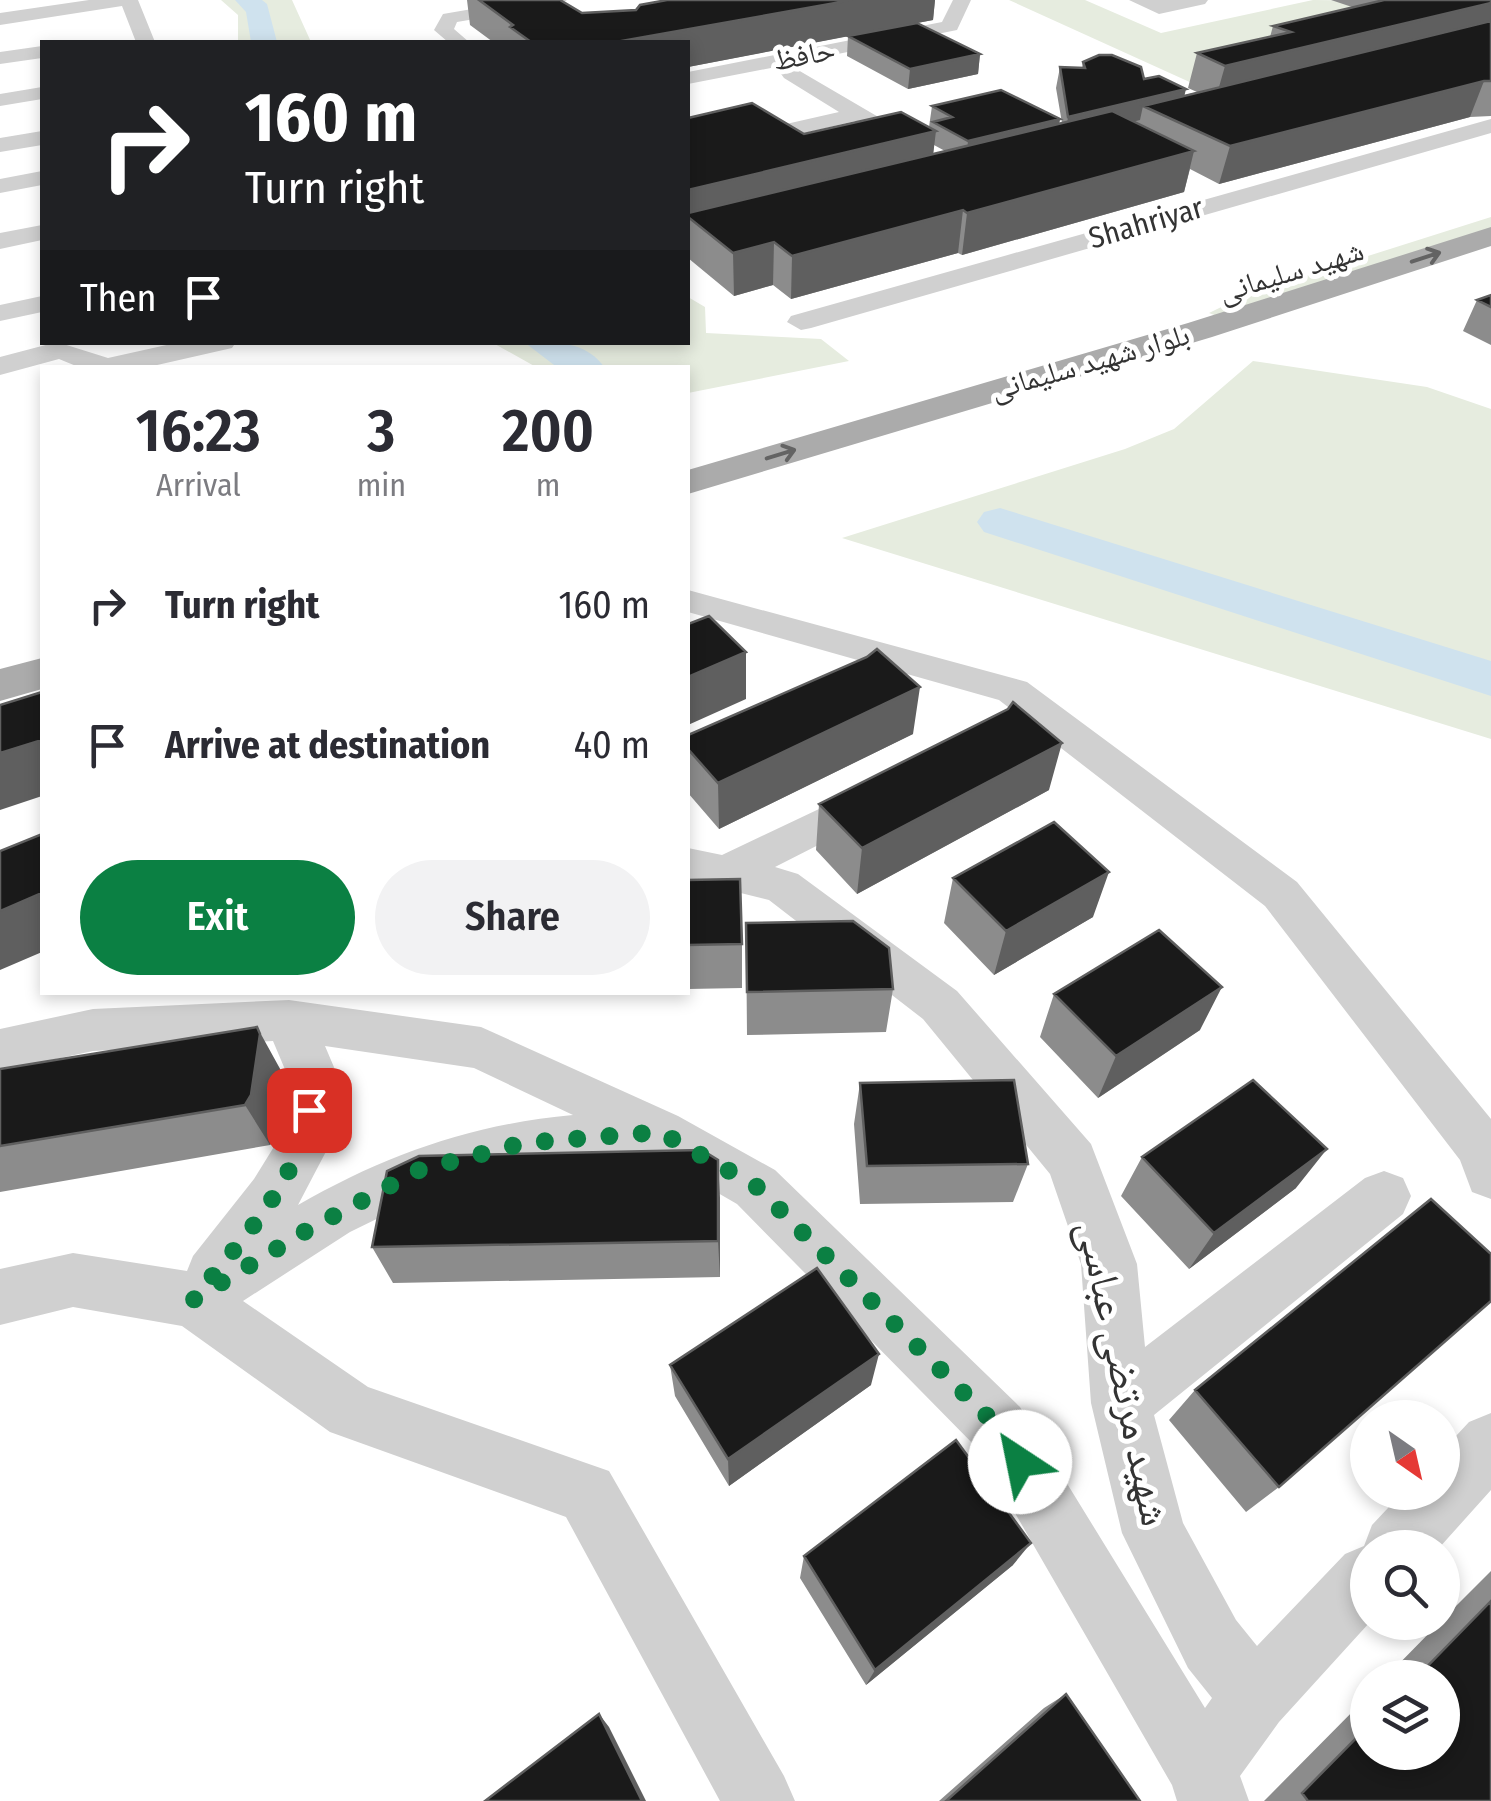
<!DOCTYPE html>
<html lang="en">
<head>
<meta charset="utf-8">
<style>
  body { margin:0; font-family:"Fira Sans Condensed","Noto Naskh Arabic",sans-serif; background:#f2f2f3; color:#2b2b33; height:100vh; display:flex; flex-direction:column; font-size:38px; white-space:nowrap }
  * { box-sizing:border-box; margin:0 }
  p { font-size:32px; color:#7c7c81 }
  .icon { flex:none; width:55px; height:55px; fill:none; stroke:currentColor; stroke-width:2; stroke-linecap:round; stroke-linejoin:round }
  .map { position:relative; flex:1; overflow:hidden }
  .side { position:absolute; left:40px; top:365px; width:650px; height:630px; display:flex; flex-direction:column; background:#fff; border-radius:0px; box-shadow:0 5px 15px #0003 }
  .side>* { flex:none }
  .top-card { position:absolute; left:40px; top:40px; width:650px; height:305px; border-radius:0px; box-shadow:0 5px 15px #0003; background:#202124; color:#fff; overflow:hidden }
  .needle { width:65px; rotate:146deg }
  .fabs { position:absolute; left:1350px; top:1400px; display:grid; gap:20px }
  .fabs a { display:grid; place-items:center; width:110px; height:110px; border-radius:50%; background:#fff; box-shadow:0 5px 15px #0003; font-size:50px }
  .pin { position:absolute; display:grid; place-items:center; width:85px; height:85px; color:#fff; margin:-42px; border-radius:20px; box-shadow:0 5px 15px #0006 }
  .me { position:absolute; width:110px; margin:-55px; rotate:326deg; stroke-linejoin:round; filter:drop-shadow(0 0 8px #0008) }
  .turn { display:flex; align-items:center; gap:35px; height:210px; padding:0 40px; font-size:45px }
  .turn .icon { width:130px; height:130px; stroke-width:2.5 }
  .turn b { display:block; font-size:70px; line-height:85px }
  .then { display:flex; align-items:center; height:95px; padding:0 40px; background:#0003; gap:20px; font-size:38px }
  .eta { display:flex; justify-content:space-evenly; align-items:center; height:170px; text-align:center }
  .eta b { font-size:60px; font-weight:600; line-height:70px }
  .action { display:flex; gap:20px; margin-top:auto; padding:20px 40px }
  .action a { flex:1; height:115px; border-radius:60px; background:#0b8043; color:#fff; font-size:40px; font-weight:600; line-height:115px; text-align:center }
  .action a+a { background:#f2f2f3; color:#2b2b33 }
  ul { padding:0; list-style:none }
  li { display:flex; align-items:center; gap:30px; height:140px; padding:0 40px }
  li div { flex:1 }
  li b { display:block; font-size:38px }
  li em { font-style:normal }
  .map>svg:first-child { display:block }
  .green { fill:#e6ecdf }
  .lines { fill:none; stroke-linecap:round; stroke-linejoin:round }
  .river { fill:#cfe2ee; fill-rule:evenodd }
  .minor { fill:#d0d0d0; fill-rule:evenodd }
  .major { fill:#ababab; fill-rule:evenodd }
  .wall { fill:#8c8c8c; fill-rule:evenodd }
  .shaded-wall { fill:#5f5f5f }
  .building { fill:#1a1a1a; stroke:#5f5f5f; stroke-width:2.5 }
  .oneway { stroke:#636363 }
  .route { stroke:#0b8043; stroke-width:18; stroke-dasharray:0 32.4 }
  .labels { text-anchor:middle; dominant-baseline:central; stroke-width:10; stroke-linejoin:round; paint-order:stroke }
  .far-street-label { font-size:30px; fill:#333; stroke:#fff }
  .near-street-label { font-size:42px; fill:#333; stroke:#fff }
</style>
</head>
<body>
<div class="map">
<svg width="1491" height="1801" viewBox="0 0 1491 1801">
  <rect width="100%" height="100%" fill="#fff"/>
  <path class="green" d="M221,0H292L311,42H238V15Z
    M1009,0H1085L1161,33L1313,0L1491,2L1194,84Z
    M1491,217V228L1217,316L1209,313L1248,294Z
    M688,297L705,307L706,333L821,339L849,361L688,393V368L536,367L493,343L688,342Z
    M1253,361L1427,387L1491,409V739L842,538L1125,449L1174,429Z"/>
  <g class="lines">
    <path class="river" d="M235,0H262L267,4L277,42H251L246,12Z
      M524,342C554,342 586,340 605,368H558Z
      M1000,508L1491,661V696L984,532L977,522L984,512Z"/>
    <path class="minor" d="M89,0H138L155,42H136L122,6L0,25V13Z
      M525,0H567L558,5L457,22L454,29L469,42H448L434,30L443,14Z
      M953,0H971L957,30L793,63L798,70L928,146L931,151L928,156H912L855,121L763,143L755,141L752,136L755,131L839,112L784,78L776,67L688,84V72L942,22Z
      M1129,0H1208L1205,4L1159,14Z
      M42,46V58L0,64V52Z
      M42,87V99L0,106V94Z
      M1491,119V133L811,328L801,330L787,322L791,316Z
      M42,131V145L0,152V138Z
      M42,171V185L0,193V179Z
      M42,225V240L0,249V233Z
      M42,296V312L0,321V305Z
      M57,342L108,358L180,342H236L232,348L144,368H81L59,359L0,375V357Z
      M688,590L1027,682L1297,882L1491,1119V1199L1472,1192L1460,1160L1265,906L999,700L688,612Z
      M874,783L889,787L895,798L889,809L775,867L798,874L957,991L1091,1144L1137,1264L1145,1347L1365,1178L1384,1171L1403,1178L1411,1196L1403,1214L1154,1415L1183,1523L1236,1620L1257,1646L1345,1554L1364,1546L1372,1525L1403,1492H1442V1451L1469,1422L1491,1413V1490L1439,1548H1368L1370,1622L1279,1722L1240,1776L1249,1801H1177L1172,1785L978,1449L737,1204L654,1156L536,1166L446,1185L350,1232L243,1301L368,1387L609,1471L784,1776L795,1801H720L566,1517L330,1432L182,1326L73,1307L0,1325V1269L73,1253L187,1271L193,1256L254,1179L280,1137L289,1079L273,1041L93,1051L0,1071V1029L93,1009L289,1000L481,1027L678,1116L775,1170L1020,1407L1205,1708L1212,1698L1188,1668L1122,1533L1091,1403L1081,1264L1050,1174L923,1019L769,900L688,880V848L722,855ZM325,1046L474,1068L573,1115C472,1124 385,1155 298,1205L331,1142L339,1079Z"/>
    <path class="major" d="M1491,227V246L1212,337L688,494V470L1188,323Z
      M42,658V689L0,701V669Z"/>
  </g>
  <path class="wall" d="M467,0H560L582,13L636,10L667,0H935L933,20L917,23L980,54L978,74L908,89L847,56L848,36L688,67V42H493L470,25Z
    M1331,0H1491V116L1470,117L1219,184L1190,169L1184,192L962,255L958,253L791,299L773,285L734,296L688,258V118L804,134L929,127L932,106L1060,124L1062,123L1056,88L1060,67L1082,68L1083,62L1144,79L1185,95L1197,92L1188,88L1197,53L1270,37L1273,26L1352,7ZM934,145L945,151L933,154Z
    M1491,295V345L1463,331L1477,300Z
    M867,657L913,734L719,829L688,793V735Z
    M1049,790L857,894L816,850L819,804Z
    M953,878L1093,917L994,975L944,923Z
    M688,880L742,944V988L688,989Z
    M746,923L893,989L886,1032L747,1035Z
    M1054,994L1200,1030L1098,1098L1040,1037Z
    M0,1069L281,1070L284,1076L276,1136L270,1145L0,1192Z
    M860,1083L1028,1164L1013,1202L860,1204L854,1124Z
    M1142,1157L1296,1188L1189,1269L1121,1196Z
    M720,1198V1277L393,1283L372,1247Z
    M670,1365L871,1385L729,1486L675,1396Z
    M1195,1390L1279,1487L1246,1512L1169,1420Z
    M804,1556L1013,1565L866,1685L800,1578Z
    M1491,1571V1801H1264L1368,1696V1752L1442,1678H1385L1440,1622H1442V1620Z
    M1066,1694L1140,1801H939L1044,1708Z"/>
  <path class="shaded-wall" d="M852,0H935L933,20L688,67V42H616Z
    M1491,3V34L1215,101L1225,66Z
    M980,54L978,74L908,89L910,69Z
    M1484,81L1470,117L1219,184L1230,146Z
    M1186,89L1181,110L1143,106L1140,120L1065,139L1068,117Z
    M1060,119L1057,141L966,163L968,141Z
    M936,131L931,172L688,217V190Z
    M1194,151L1184,192L962,255L967,213Z
    M963,210L958,253L791,299L792,256Z
    M774,242L773,285L734,296L733,253Z
    M746,652V699L688,725V677Z
    M920,687L913,734L719,829L718,783Z
    M42,740V796L0,810V753Z
    M1062,743L1049,790L857,894L862,848Z
    M1109,872L1093,917L994,975L1006,931Z
    M42,893V952L0,970V911Z
    M1222,987L1200,1030L1098,1098L1116,1056Z
    M257,1027L284,1076L276,1136L270,1145L245,1105Z
    M1327,1149L1296,1188L1189,1269L1214,1233Z
    M718,1160L720,1198V1277L718,1241Z
    M879,1354L871,1385L729,1486L728,1459Z
    M1031,1543L1013,1565L866,1685L875,1670Z
    M599,1714L609,1727L646,1801H642Z"/>
  <path class="building" d="M479,0H560L582,13L636,10L640,5L667,0H852L616,42H531L510,27L513,25Z
    M1384,0H1491V3L1225,66L1197,53L1291,32L1273,26Z
    M1491,21V81H1484L1230,146L1143,106Z
    M917,23L980,54L910,69L848,36Z
    M1099,55H1112L1141,67L1144,79L1159,76L1186,89L1068,117L1060,67L1085,68L1083,62Z
    M1001,90L1060,119L968,141L933,122L952,117L932,106Z
    M752,103L804,134L901,112L936,131L688,190V118Z
    M1112,111L1194,151L967,213L963,210L792,256L774,242L733,253L688,217V213Z
    M1491,295V307L1477,300Z
    M709,616L746,652L688,677V624Z
    M877,649L920,687L718,783L688,749V735L867,657Z
    M42,692V740L0,753V705Z
    M1013,702L1062,743L862,848L819,804L1008,709Z
    M1054,822L1109,872L1006,931L953,878Z
    M42,834V893L0,911V851Z
    M740,879L742,944L688,945V880Z
    M853,921L889,948L893,989L747,992L746,923Z
    M1159,930L1222,987L1116,1056L1054,994Z
    M257,1027L260,1034L251,1095L245,1105L0,1146V1069Z
    M1014,1080L1028,1164L867,1166L860,1083Z
    M1253,1080L1327,1149L1214,1233L1142,1157Z
    M702,1150L718,1160V1241L372,1247L387,1171L419,1156Z
    M1431,1199L1491,1254V1301L1279,1487L1195,1390Z
    M817,1268L879,1354L728,1459L670,1365Z
    M956,1440L1031,1543L875,1670L804,1556Z
    M1491,1601V1801H1308L1302,1793L1368,1726V1752H1442V1678H1416Z
    M1066,1694L1140,1801H946Z
    M599,1714L642,1801H485Z"/>
  <defs><path id="oneway-shaft" d="M-6 0H5M1.5-3L5.5 0L1.5 3" fill="none" stroke-width="1.6" stroke-linecap="round" stroke-linejoin="round" transform="scale(2.5)"/></defs>
  <g class="oneway">
    <use href="#oneway-shaft" transform="translate(1426 257) rotate(-18)"/>
    <use href="#oneway-shaft" transform="translate(781 454) rotate(-17)"/>
  </g>
  <g class="lines">
    <path class="route" d="M309,1110C298,1184 238,1243 193,1300L304,1232L419,1170L524,1143L660,1132L756,1186L999,1428L1020,1462"/>
  </g>
  <g class="labels">
    <g class="far-street-label">
      <text transform="translate(804 55) rotate(-11)">حافظ</text>
      <text transform="translate(1146 223) rotate(-16)">Shahriyar</text>
      <text transform="translate(1291 271) rotate(-17)">شهید سلیمانی</text>
      <text transform="translate(1090 362) rotate(-16)">بلوار شهید سلیمانی</text>
    </g>
    <g class="near-street-label">
      <text transform="translate(1124 1373) rotate(78)">شهید مرتضی عباسی</text>
    </g>
  </g>
</svg>
<div class="fabs">
<a><svg class="needle" viewBox="-14 -14 28 28"><path d="M0-13l5 13h-10z" fill="#e53935"/><path d="M0 13l5-13h-10z" fill="#7c7c81"/></svg></a>
<a><svg class="icon" aria-label="search" viewBox="0 0 24 24"><circle cx="10" cy="10" r="6"/><path d="M15 15l6 6"/></svg></a>
<a><svg class="icon" aria-label="layers" viewBox="0 0 24 24"><path d="M12 4l9 5-9 5-9-5zM3 14l9 5 9-5"/></svg></a>
</div>
<div class="pin" style="left:309px;top:1110px;background:#d93025"><svg class="icon" aria-label="arrive" viewBox="0 0 24 24"><path d="M6 21V4h12l-3 4 3 4H6"/></svg></div>
<svg class="me" style="left:1020px;top:1462px" viewBox="-20 -20 40 40"><circle r="19" fill="#fff"/><path d="M0-13L10 11 0 6-10 11z" fill="#0b8043"/></svg>
<div class="top-card">
<div class="turn"><svg class="icon" aria-label="right" viewBox="0 0 24 24"><path d="M7 20v-9h11M14 6l5 5-5 5"/></svg><div><b>160 m</b>Turn right</div></div>
<div class="then">Then<svg class="icon" aria-label="arrive" viewBox="0 0 24 24"><path d="M6 21V4h12l-3 4 3 4H6"/></svg></div>
</div>
<section class="side">
<div class="eta">
<div><b>16:23</b><p>Arrival</p></div>
<div><b>3</b><p>min</p></div>
<div><b>200</b><p>m</p></div>
</div>
<ul>
<li><svg class="icon" aria-label="right" viewBox="0 0 24 24"><path d="M7 20v-9h11M14 6l5 5-5 5"/></svg><div><b>Turn right</b></div><em>160 m</em></li>
<li><svg class="icon" aria-label="arrive" viewBox="0 0 24 24"><path d="M6 21V4h12l-3 4 3 4H6"/></svg><div><b>Arrive at destination</b></div><em>40 m</em></li>
</ul>
<div class="action"><a>Exit</a><a>Share</a></div>
</section>
</div>
</body>
</html>
